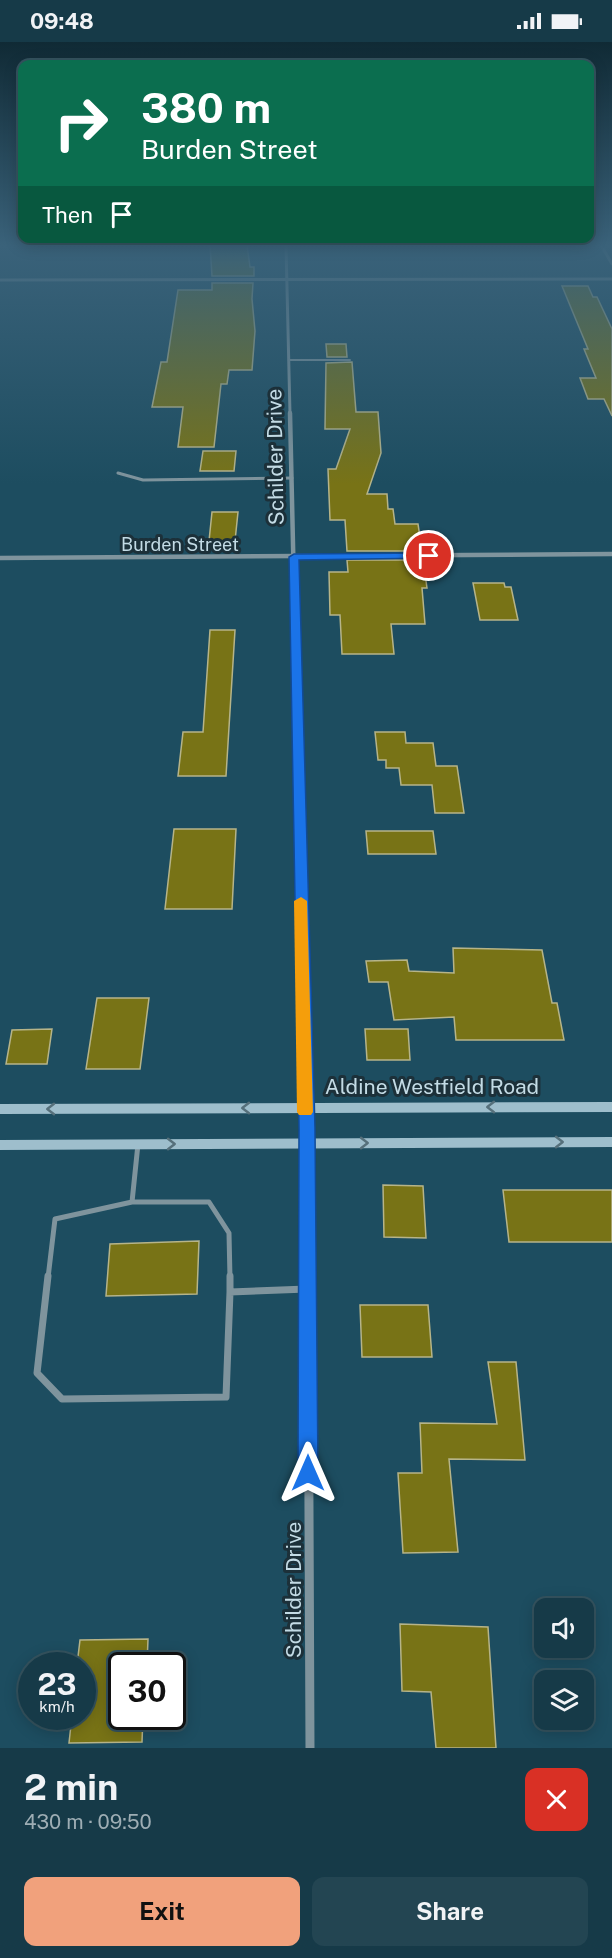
<!DOCTYPE html>
<html lang="en">
<head>
<meta charset="utf-8">
<style>
  body { margin:0; font-family:"Public Sans",sans-serif; background:#234552; color:#f1f3f6; height:100vh; display:flex; flex-direction:column; font-size:22px; white-space:nowrap }
  * { box-sizing:border-box; margin:0 }
  p { font-size:20px; color:#9eadb4 }
  .icon { flex:none; width:33px; height:33px; fill:none; stroke:currentColor; stroke-width:2; stroke-linecap:round; stroke-linejoin:round }
  .map { position:relative; height:1706px; overflow:hidden }
  .side { display:flex; flex-direction:column; background:#163a48; flex:1 }
  .side>* { flex:none }
  .hud { position:absolute; left:18px; top:18px; width:576px; height:183px; border-radius:12px; box-shadow:0 3px 15px #0003,0 0 0 2px #355460; background:#0b6e4f; color:#fff; overflow:hidden }
  .fabs { position:absolute; left:534px; top:1556px; display:grid; gap:12px }
  .fabs a { display:grid; place-items:center; width:60px; height:60px; border-radius:12px; background:#163a48; box-shadow:0 3px 15px #0003,0 0 0 2px #355460; font-size:30px }
  .speed { position:absolute; left:18px; top:1610px; display:flex; gap:12px; font-size:30px; font-weight:700; text-align:center }
  .speed>* { display:grid; place-content:center; width:78px; height:78px; border-radius:50%; background:#163a48; box-shadow:0 3px 15px #0003,0 0 0 2px #355460; line-height:1 }
  .speed small { font-size:15px; font-weight:400 }
  .speed .limit { border:3px solid #111; border-radius:9px; background:#fff; color:#111 }
  .pin { position:absolute; display:grid; place-items:center; width:51px; height:51px; color:#fff; margin:-26px; border:3px solid #fff; border-radius:50%; box-shadow:0 2px 6px #0007 }
  .me { position:absolute; width:66px; margin:-33px; rotate:0deg; stroke-linejoin:round; filter:drop-shadow(0 0 4px #0008) }
  .turn { display:flex; align-items:center; gap:21px; height:126px; padding:0 24px; font-size:27px }
  .turn .icon { width:78px; height:78px; stroke-width:2.5 }
  .turn b { display:block; font-size:42px; line-height:51px }
  .then { display:flex; align-items:center; height:57px; padding:0 24px; background:#0003; gap:12px; font-size:22px }
  .round { display:grid; place-items:center; flex:none; width:63px; height:63px; border-radius:12px; background:#234552 }
  .overview { display:flex; align-items:center; justify-content:space-between; height:102px; padding:0 24px }
  h1 { font-size:36px; font-weight:700; line-height:45px }
  .button { display:flex; gap:12px; margin-top:auto; padding:12px 24px }
  .button a { flex:1; height:69px; border-radius:12px; background:#f1a17c; color:#111; font-size:24px; font-weight:700; line-height:69px; text-align:center }
  .button a+a { background:#234552; color:#f1f3f6 }
  .status { display:flex; justify-content:space-between; align-items:center; height:42px; padding:0 30px; background:#163a48; direction:ltr }
  .status svg { height:16px; fill:currentColor }
  .map>svg:first-child { display:block }
  .building { fill:#787316; stroke:#b6b489; stroke-width:1.5 }
  .lines { fill:none; stroke-linecap:round; stroke-linejoin:round }
  .service-far3 { stroke:#7f949d; stroke-width:2 }
  .service-far2 { stroke:#7f949d; stroke-width:3 }
  .service-far1 { stroke:#7f949d; stroke-width:5 }
  .service { stroke:#7f949d; stroke-width:7 }
  .minor-far4 { stroke:#7f949d; stroke-width:3 }
  .minor-far3 { stroke:#7f949d; stroke-width:4.5 }
  .minor-far2 { stroke:#7f949d; stroke-width:5 }
  .minor-far1 { stroke:#7f949d; stroke-width:7 }
  .minor { stroke:#7f949d; stroke-width:9 }
  .secondary { fill:#9ebecc; fill-rule:evenodd }
  .oneway { stroke:#56707b }
  .route { fill:#1a73e8; stroke:#114b97; stroke-width:1.5 }
  .slow { fill:#f59e0b }
  .labels { text-anchor:middle; dominant-baseline:central; stroke-width:6; stroke-linejoin:round; paint-order:stroke }
  .far-street-label { font-size:18px; fill:#c3dbe5; stroke:#1c3039 }
  .street-label { font-size:21px; fill:#c3dbe5; stroke:#1c3039 }
</style>
</head>
<body>
<div class="status"><b>09:48</b><svg viewBox="0 0 49 12"><path d="M0 12V9h3v3zM5 12V6h3v6zM10 12V3h3v9zM15 12V0h3v12zM26 1h20v11H26zM47 4h2v5h-2z"/></svg></div>
<div class="map">
<svg width="612" height="1706" viewBox="0 0 612 1706">
  <rect width="100%" height="100%" fill="#1d4d60"/>
  <path class="building" d="M210,203H247L250,225H254V234H212Z
    M212,241H253L252,257L255,289L252,328H229L227,342H221L214,405H178L183,365H152L161,320H167L178,248H212Z
    M562,244H588L593,255H597L612,287V374L604,357H588L580,336H596L584,307H588Z
    M326,302H346L347,315H327Z
    M352,320L356,370H378L381,411L367,452H387L388,467H393L395,482H418L422,509H347L345,478H330L328,427H336L350,387H325L326,321Z
    M203,409H236L234,429H200Z
    M212,470H238L235,499H209Z
    M347,518H423L427,546H422L425,582H391L394,612H342L340,573H330L329,530H348Z
    M473,541H504L505,545H511L518,578H480Z
    M210,588H235L226,734H178L183,690H203Z
    M375,690H405L406,701H433L436,724H457L464,771H435L432,743H401L399,726H386V718H378Z
    M174,787H236L232,867H165Z
    M366,789H433L436,812H368Z
    M453,906L542,908L552,961H557L564,998H456L454,975L394,978L388,940H369L366,919L407,918L409,929L454,931Z
    M97,956H149L140,1027H86Z
    M52,987L47,1022H6L12,988Z
    M365,987H408L410,1018H367Z
    M383,1143L423,1144L426,1196L384,1195Z
    M503,1148H612V1200H509Z
    M199,1199L197,1252L106,1254L110,1202Z
    M360,1263H428L432,1315H362Z
    M488,1320H516L525,1418L449,1417L458,1510L403,1511L398,1431H422L420,1381L497,1382Z
    M400,1582L488,1585L496,1706H436L431,1650L402,1649Z
    M148,1597L147,1623H122V1674H143L142,1700L69,1701L72,1674H82V1623H77L80,1598Z"/>
  <g class="lines">
    <path class="service-far3" d="M289,318H350"/>
    <path class="service-far2" d="M118,431L143,438L292,436"/>
    <path class="service-far1" d="M138,1102L132,1160H209L229,1191L230,1236
      M48,1236L55,1177L132,1160"/>
    <path class="service" d="M48,1234L37,1331L62,1357L226,1355L230,1250
      M230,1234V1250L307,1247"/>
    <path class="minor-far4" d="M286,203L290,372
      M601,203L612,222
      M0,238L612,237"/>
    <path class="minor-far3" d="M290,371L295,590
      M0,516L612,512"/>
    <path class="minor-far2" d="M295,589L302,872"/>
    <path class="minor-far1" d="M302,870L308,1236"/>
    <path class="minor" d="M308,1234L310,1706"/>
    <path class="secondary" d="M612,1060V1070L0,1072V1062Z
      M612,1095V1105L0,1108V1098Z"/>
  </g>
  <defs><path id="oneway-chevron" d="M-2-3.5L2.5 0L-2 3.5" fill="none" stroke-width="1.6" stroke-linecap="round" stroke-linejoin="round" transform="scale(1.5)"/></defs>
  <g class="oneway">
    <use href="#oneway-chevron" transform="translate(491 1065) rotate(-180)"/>
    <use href="#oneway-chevron" transform="translate(246 1066) rotate(180)"/>
    <use href="#oneway-chevron" transform="translate(51 1067) rotate(180)"/>
    <use href="#oneway-chevron" transform="translate(559 1100)"/>
    <use href="#oneway-chevron" transform="translate(364 1101)"/>
    <use href="#oneway-chevron" transform="translate(171 1102)"/>
  </g>
  <linearGradient id="sky" x2="0" y2="1"><stop stop-color="#102a35"/><stop offset="0.46" stop-color="#3a627a"/><stop offset="1" stop-color="#3a627a" stop-opacity="0"/></linearGradient>
  <rect width="612" height="442" fill="url(#sky)"/>
  <path class="route" d="M429,511L432,512V516L299,518L315,1086L318,1431L315,1437L308,1439L301,1437L298,1431L299,1086L289,515L294,512Z"/>
  <path class="slow" d="M301,855L307,859L313,1070L311,1073H299L297,1070L294,859Z"/>
  <g class="labels">
    <g class="far-street-label">
      <text x="180" y="502">Burden Street</text>
    </g>
    <g class="street-label">
      <text transform="translate(275 415) rotate(-91)">Schilder Drive</text>
      <text x="432" y="1044">Aldine Westfield Road</text>
      <text transform="translate(293 1548) rotate(-90)">Schilder Drive</text>
    </g>
  </g>
</svg>
<div class="fabs">
<a><svg class="icon" aria-label="sound" viewBox="0 0 24 24"><path d="M4 9h4l5-4v14l-5-4H4zM17 9q2 3 0 6"/></svg></a>
<a><svg class="icon" aria-label="layers" viewBox="0 0 24 24"><path d="M12 4l9 5-9 5-9-5zM3 14l9 5 9-5"/></svg></a>
</div>
<div class="speed"><div>23<small>km/h</small></div><div class="limit">30</div></div>
<div class="pin" style="left:429px;top:514px;background:#d93025"><svg class="icon" aria-label="arrive" viewBox="0 0 24 24"><path d="M6 21V4h12l-3 4 3 4H6"/></svg></div>
<svg class="me" style="left:308px;top:1431px" viewBox="-20 -20 40 40"><path d="M0-17L14 15 0 8-14 15z" fill="#1a73e8" stroke="#fff" stroke-width="4"/></svg>
<div class="hud">
<div class="turn"><svg class="icon" aria-label="right" viewBox="0 0 24 24"><path d="M7 20v-9h11M14 6l5 5-5 5"/></svg><div><b>380 m</b>Burden Street</div></div>
<div class="then">Then<svg class="icon" aria-label="arrive" viewBox="0 0 24 24"><path d="M6 21V4h12l-3 4 3 4H6"/></svg></div>
</div>
</div>
<section class="side">
<div class="overview"><div><h1>2 min</h1><p>430 m · 09:50</p></div><a class="round" style="background:#d93025;color:#fff"><svg class="icon" aria-label="close" viewBox="0 0 24 24"><path d="M6 6l12 12M18 6L6 18"/></svg></a></div>
<div class="button"><a>Exit</a><a>Share</a></div>
</section>
</body>
</html>
